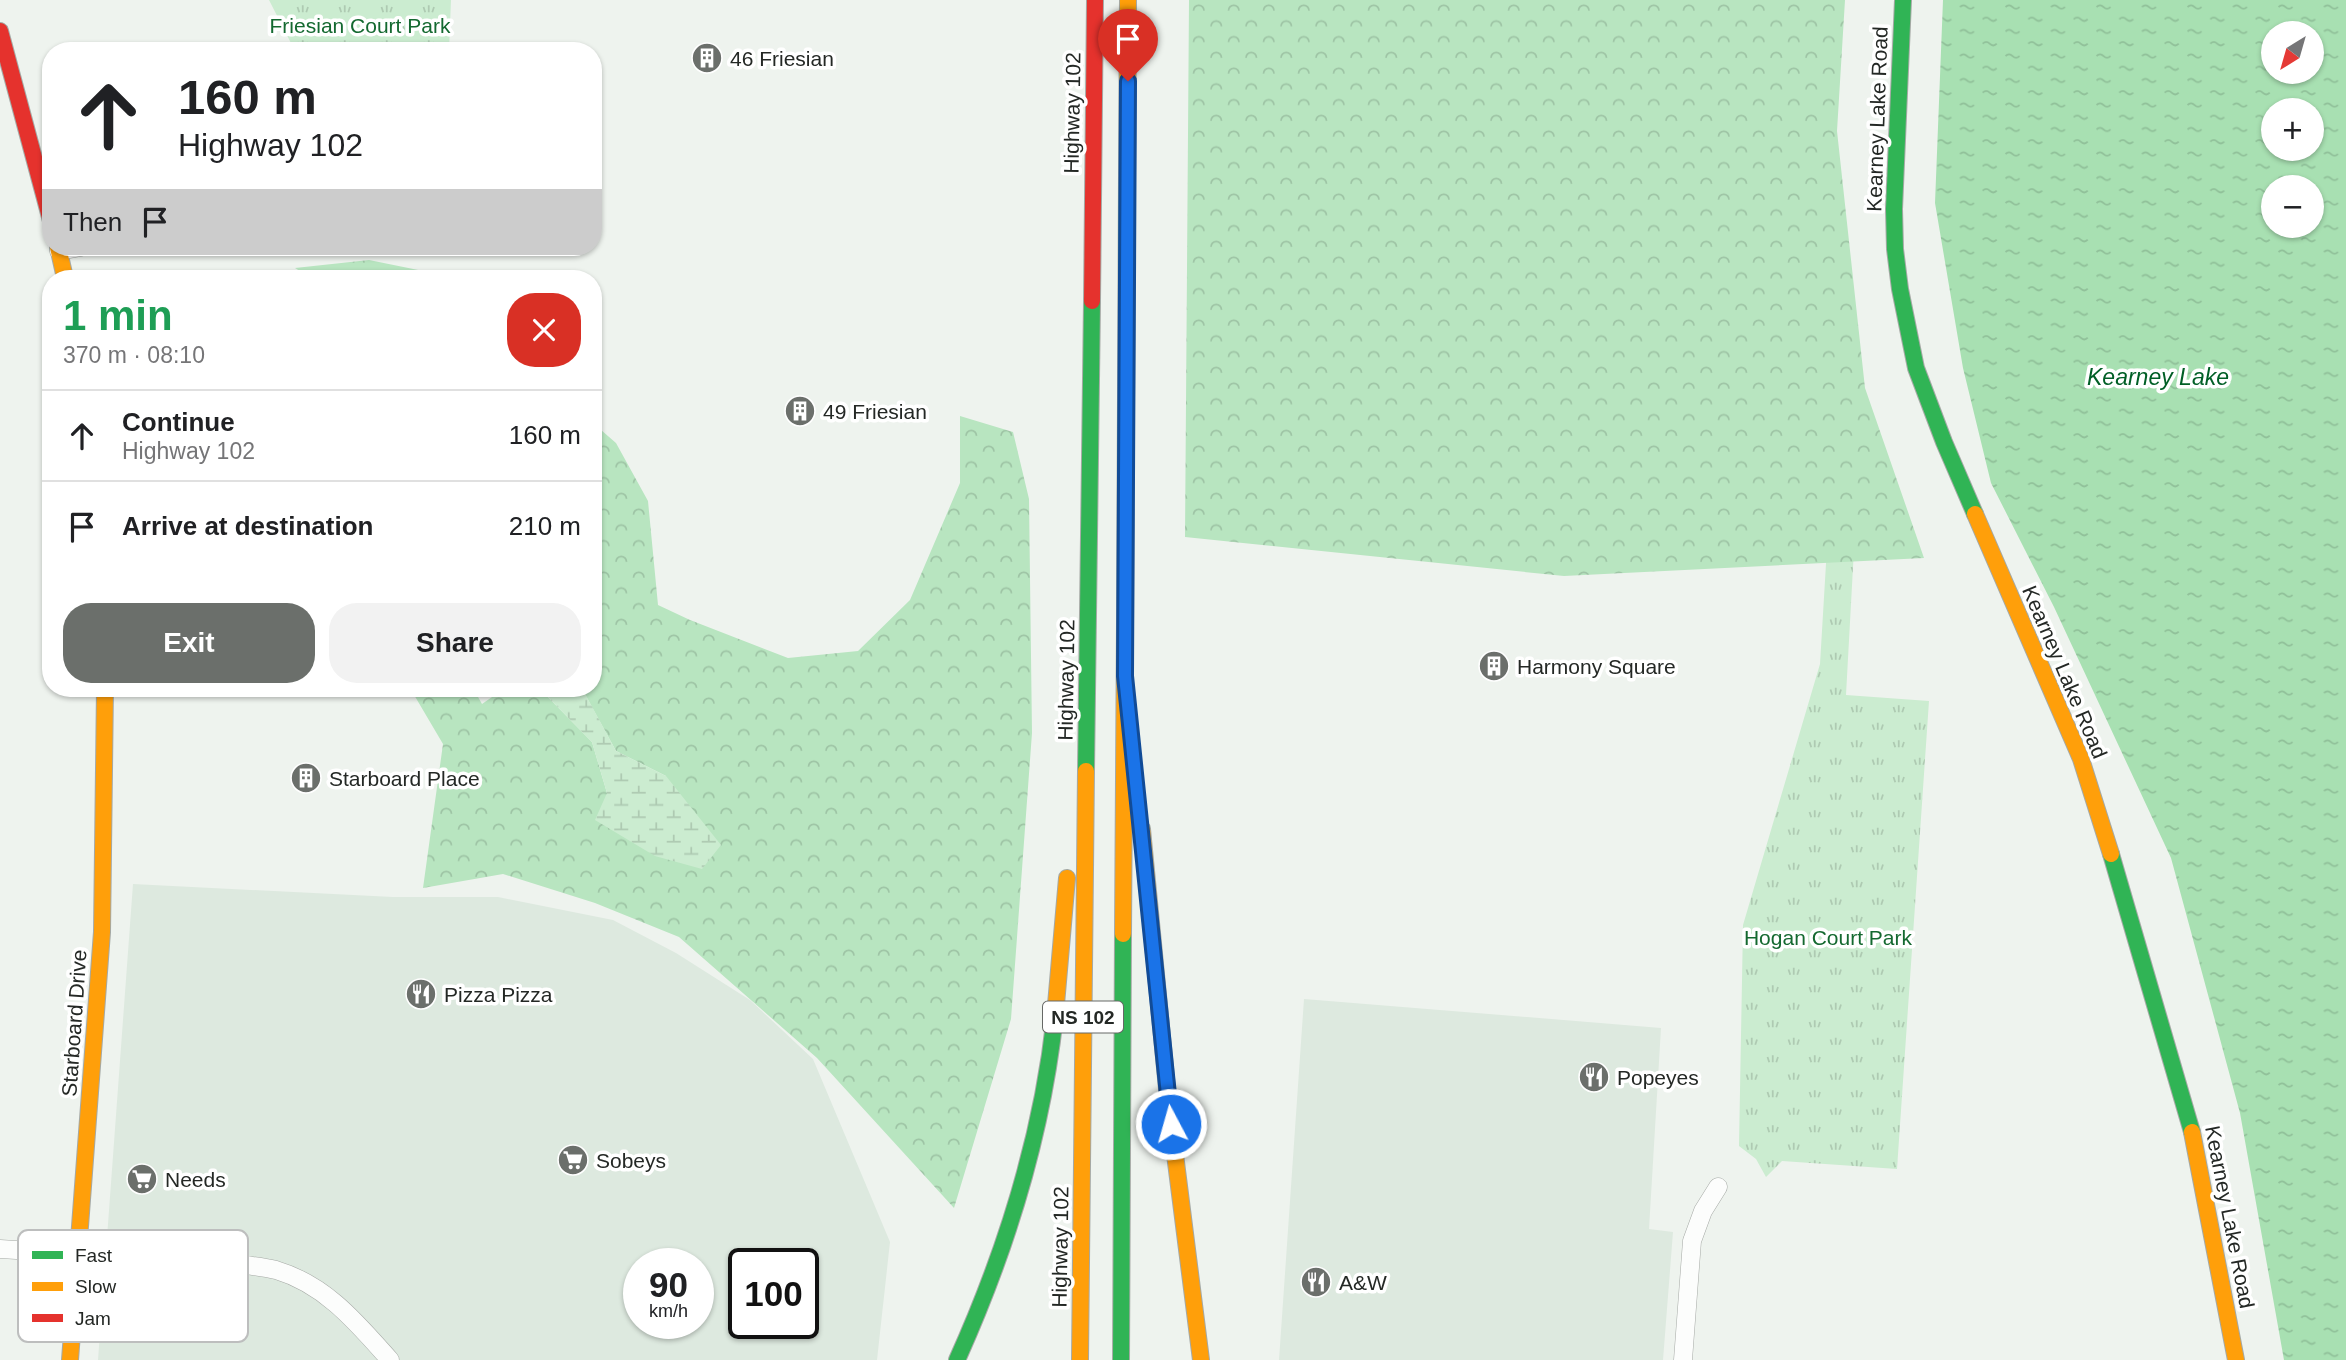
<!DOCTYPE html>
<html lang="en">
<head>
<meta charset="utf-8">
<style>
  body { margin:0; font-family:Arial,sans-serif; background:#f2f2f2; color:#202124; height:100vh; display:flex; flex-direction:column; font-size:26px; white-space:nowrap }
  * { box-sizing:border-box; margin:0 }
  p { font-size:23px; color:#757577 }
  .icon { flex:none; width:38px; height:38px; fill:none; stroke:currentColor; stroke-width:2; stroke-linecap:round; stroke-linejoin:round }
  .map { position:relative; flex:1; overflow:hidden }
  .details { position:absolute; left:42px; top:270px; width:560px; height:427px; display:flex; flex-direction:column; background:#fff; border-radius:28px; box-shadow:0 2px 5px #0004 }
  .details>* { flex:none }
  .hud { position:absolute; left:42px; top:42px; width:560px; height:214px; border-radius:28px; box-shadow:0 2px 5px #0004; background:#fff; color:#202124; overflow:hidden }
  .needle { width:46px; rotate:217deg }
  .fabs { position:absolute; left:2261px; top:21px; display:grid; gap:14px }
  .fabs a { display:grid; place-items:center; width:63px; height:63px; border-radius:50%; background:#fff; box-shadow:0 2px 5px #0004; font-size:35px }
  .speed { position:absolute; left:623px; top:1248px; display:flex; gap:14px; font-size:35px; font-weight:700; text-align:center }
  .speed>* { display:grid; place-content:center; width:91px; height:91px; border-radius:50%; background:#fff; box-shadow:0 2px 5px #0004; line-height:1 }
  .speed small { font-size:18px; font-weight:400 }
  .speed .limit { border:4px solid #111; border-radius:10px; background:#fff; color:#111 }
  .pin { position:absolute; display:grid; place-items:center; width:60px; height:60px; color:#fff; margin:-72px -30px; border-radius:50% 50% 50% 0; rotate:-45deg; box-shadow:0 0 7px #0007 }
  .pin .icon { rotate:45deg }
  .me { position:absolute; width:77px; margin:-38px; rotate:354deg; stroke-linejoin:round; filter:drop-shadow(0 0 5px #0008) }
  .turn { display:flex; align-items:center; gap:24px; height:147px; padding:0 21px; font-size:32px }
  .turn .icon { width:91px; height:91px; stroke-width:2.5 }
  .turn b { display:block; font-size:49px; line-height:60px }
  .then { display:flex; align-items:center; height:66px; padding:0 21px; background:#0003; gap:14px; font-size:26px }
  .round { display:grid; place-items:center; flex:none; width:74px; height:74px; border-radius:28px; background:#f2f2f2 }
  .summary { display:flex; align-items:center; justify-content:space-between; height:119px; padding:0 21px }
  h1 { font-size:42px; font-weight:800; line-height:52px; color:#1e9e55 }
  .primary-button { display:flex; gap:14px; margin-top:auto; padding:14px 21px }
  .primary-button a { flex:1; height:80px; border-radius:28px; background:#6b6f6b; color:#fff; font-size:28px; font-weight:800; line-height:80px; text-align:center }
  .primary-button a+a { background:#f2f2f2; color:#202124 }
  ul { padding:0; list-style:none }
  li { display:flex; align-items:center; gap:21px; height:91px; padding:0 21px; border-top:2px solid #e0e0e0 }
  li div { flex:1 }
  li b { display:block; font-size:26px }
  li em { font-style:normal }
  .map>svg:first-child { display:block }
  .built { fill:#dde9df; fill-rule:evenodd }
  .grass { fill:url(#grass-tufts) }
  .forest { fill:url(#forest-crowns) }
  .wetland { fill:url(#wetland-marsh) }
  .water { fill:url(#water-ripples); fill-rule:evenodd }
  .lines { fill:none; stroke-linecap:round; stroke-linejoin:round }
  .street-casing { stroke:#a5a9a5; stroke-width:19 }
  .fast-casing { stroke:#a5a9a5; stroke-width:18 }
  .slow-casing { stroke:#a5a9a5; stroke-width:18 }
  .jam-casing { stroke:#a5a9a5; stroke-width:18 }
  .street { stroke:#fcfdfc; stroke-width:18 }
  .fast { stroke:#30b455; stroke-width:16 }
  .slow { stroke:#ff9f0a; stroke-width:16 }
  .jam { stroke:#e5322d; stroke-width:16 }
  .route-casing { stroke:#114b97; stroke-width:18 }
  .route { stroke:#1a73e8; stroke-width:12 }
  .labels { text-anchor:middle; dominant-baseline:central; stroke-width:7; stroke-linejoin:round; paint-order:stroke }
  .shield { fill:#fff; stroke:#666866; stroke-width:2 }
  .shield-label { font-size:19px; font-weight:bold; fill:#242825 }
  .park-label { font-size:21px; fill:#146930; stroke:#fff }
  .poi-label { font-size:21px; fill:#242825; stroke:#fff; text-anchor:start }
  .street-label { font-size:21px; fill:#242825; stroke:#fff }
  .water-label { font-size:23px; font-style:italic; fill:#015f26; stroke:#fff }
  .key { fill:#fff; stroke:#bdbebe; stroke-width:2 }
  .key-label { font-size:19px; fill:#242825 }
</style>
</head>
<body>
<div class="map">
<svg width="2346" height="1360" viewBox="0 0 2346 1360">
  <defs>
    <pattern id="grass-tufts" width="24" height="20" patternUnits="userSpaceOnUse" patternTransform="scale(1.75)"><rect width="24" height="20" fill="#cbecd0"/><path d="M3 7l-1-3M5 7V3M7 7l1-3M15 17l-1-3M17 17v-4M19 17l1-3" fill="none" stroke="#aecab2"/></pattern>
    <pattern id="forest-crowns" width="20" height="18" patternUnits="userSpaceOnUse" patternTransform="scale(1.75)"><rect width="20" height="18" fill="#b8e5c0"/><path d="M2 6a3 3 0 1 1 6 0M12 15a3 3 0 1 1 6 0" fill="none" stroke="#9ec4a5"/></pattern>
    <pattern id="wetland-marsh" width="20" height="14" patternUnits="userSpaceOnUse" patternTransform="scale(1.75)"><rect width="20" height="14" fill="#cbecd0"/><path d="M1 5h8M5 5V1M11 12h8M15 12V8" fill="none" stroke="#aecab2"/></pattern>
    <pattern id="water-ripples" width="26" height="14" patternUnits="userSpaceOnUse" patternTransform="scale(1.75)"><rect width="26" height="14" fill="#a8e0b2"/><path d="M2 4q2-2 4 0t4 0M15 11q2-2 4 0t4 0" fill="none" stroke="#90c099"/></pattern>
  </defs>
  <rect width="100%" height="100%" fill="#eef3ee"/>
  <path class="built" d="M133,884L393,897H498L613,920L676,953L750,1000L813,1059L890,1242L877,1360H98ZM639,1264H698V1323H639ZM744,1264H803V1323H744Z
    M1304,999L1661,1028L1649,1229L1673,1232L1663,1360H1279Z"/>
  <path class="grass" d="M269,0H451L449,51H295Z
    M1827,547L1854,549L1846,695L1929,701L1897,1169L1782,1161L1766,1177L1756,1159L1739,1146L1743,925L1820,664Z"/>
  <path class="forest" d="M1189,0H1845L1837,131L1865,388L1924,558L1564,576L1185,537Z
    M369,260L433,273L438,278H311L295,268Z
    M960,416L1013,432L1029,499L1032,733L1011,1019L954,1208L817,1058L679,937L595,903L503,874L423,888L443,744L410,688H473L482,704L505,688H539L592,742L607,793L666,776L616,751L582,689L593,688V423L616,443L648,501L658,605L690,620L788,658L858,651L910,600L960,483Z"/>
  <path class="wetland" d="M539,688H582L616,751L666,776L721,845L702,869L655,856L595,820L607,793L592,742Z"/>
  <path class="water" d="M1943,0H2346V1360H2284L2240,1113L2171,858L2054,607L1991,483L1963,368L1935,203ZM2273,33H2312V72H2273ZM2273,110H2312V149H2273ZM2273,187H2312V226H2273Z"/>
  <g class="lines">
    <g class="street-casing">
      <path id="street" d="M59,251L81,247
        M0,1249L239,1264C251,1266 264,1267 276,1270C326,1285 357,1323 390,1360
        M1683,1360L1692,1241L1703,1211L1718,1187"/>
    </g>
    <g class="fast-casing">
      <path id="fast" d="M1903,0L1894,209L1895,249L1900,289L1916,368L1944,442L1975,514
        M1125,623L1127,176
        M1086,771L1092,301
        M2111,854L2192,1132
        M957,1360C1007,1249 1042,1137 1055,1016
        M1121,1360L1123,934"/>
    </g>
    <g class="slow-casing">
      <path id="slow" d="M1127,176L1128,0
        M58,247L65,278
        M1975,514L2081,759L2111,854
        M1142,829L1168,1099L1201,1360
        M1123,934L1125,623
        M1055,1016L1067,878
        M2192,1132L2236,1360
        M70,1360L102,932L105,688
        M1080,1360L1086,771"/>
    </g>
    <g class="jam-casing">
      <path id="jam" d="M0,31L51,221
        M1092,301L1095,0"/>
    </g>
    <use href="#street" class="street"/>
    <use href="#fast" class="fast"/>
    <use href="#slow" class="slow"/>
    <use href="#jam" class="jam"/>
  </g>
  <g class="lines">
    <g class="route-casing">
      <path id="route" d="M1128,81L1125,676L1171,1124"/>
    </g>
    <use href="#route" class="route"/>
  </g>
  <defs>
    <g id="building-disc" transform="scale(1.575)"><circle r="9.5" fill="#6b6f6b" stroke="#fff"/><path d="M-4-6H4V6H1V3H-1V6H-4ZM-2.5-4.3h1.7v1.8h-1.7ZM.8-4.3h1.7v1.8H.8ZM-2.5-1h1.7V.8h-1.7ZM.8-1h1.7V.8H.8Z" fill="#fff"/></g>
    <g id="restaurant-disc" transform="scale(1.575)"><circle r="9.5" fill="#6b6f6b" stroke="#fff"/><path d="M-5-6h1v4h1v-4h1v4h1v-4h1v5L-1.5 .5V6h-2V.5L-5-1ZM5-6V6H3V1.5H1.5Q1.5-4 5-6Z" fill="#fff"/></g>
    <g id="supermarket-disc" transform="scale(1.575)"><circle r="9.5" fill="#6b6f6b" stroke="#fff"/><path d="M-6-5.5h2.5l.6 2H6L4.5 2H-2.5L-4.4-4H-6ZM-1.5 3.2a1.3 1.3 0 1 0 .1 0ZM3 3.2a1.3 1.3 0 1 0 .1 0Z" fill="#fff"/></g>
  </defs>
  <g fill-rule="evenodd">
    <use href="#building-disc" x="707" y="58"/>
    <use href="#building-disc" x="800" y="411"/>
    <use href="#building-disc" x="1494" y="666"/>
    <use href="#building-disc" x="306" y="778"/>
    <use href="#restaurant-disc" x="421" y="994"/>
    <use href="#restaurant-disc" x="1594" y="1077"/>
    <use href="#supermarket-disc" x="573" y="1160"/>
    <use href="#supermarket-disc" x="142" y="1179"/>
    <use href="#restaurant-disc" x="1316" y="1282"/>
  </g>
  <g class="labels">
    <rect class="shield" x="1043" y="1001.5" width="80" height="31" rx="5"/>
    <g class="shield-label">
      <text x="1083" y="1017">NS 102</text>
    </g>
    <g class="park-label">
      <text x="360" y="25">Friesian Court Park</text>
      <text x="1828" y="937">Hogan Court Park</text>
    </g>
    <g class="poi-label">
      <text x="730" y="58">46 Friesian</text>
      <text x="823" y="411">49 Friesian</text>
      <text x="1517" y="666">Harmony Square</text>
      <text x="329" y="778">Starboard Place</text>
      <text x="444" y="994">Pizza Pizza</text>
      <text x="1617" y="1077">Popeyes</text>
      <text x="596" y="1160">Sobeys</text>
      <text x="165" y="1179">Needs</text>
      <text x="1339" y="1282">A&amp;W</text>
    </g>
    <g class="street-label">
      <text transform="translate(1072 113) rotate(-89)">Highway 102</text>
      <text transform="translate(1877 119) rotate(-88)">Kearney Lake Road</text>
      <text transform="translate(2065 672) rotate(67)">Kearney Lake Road</text>
      <text transform="translate(1066 680) rotate(-89)">Highway 102</text>
      <text transform="translate(74 1023) rotate(-86)">Starboard Drive</text>
      <text transform="translate(2230 1217) rotate(79)">Kearney Lake Road</text>
      <text transform="translate(1060 1247) rotate(-89)">Highway 102</text>
    </g>
    <g class="water-label">
      <text x="2158" y="377">Kearney Lake</text>
    </g>
  </g>
  <rect x="18" y="1230" width="230" height="112" rx="10" class="key"/>
  <rect x="32" y="1251" width="31" height="8" fill="#30b455"/>
  <rect x="32" y="1282" width="31" height="9" fill="#ff9f0a"/>
  <rect x="32" y="1314" width="31" height="8" fill="#e5322d"/>
  <g class="key-label">
    <text x="75" y="1262">Fast</text>
    <text x="75" y="1293">Slow</text>
    <text x="75" y="1325">Jam</text>
  </g>
</svg>
<div class="fabs">
<a><svg class="needle" viewBox="-14 -14 28 28"><path d="M0-13l5 13h-10z" fill="#e53935"/><path d="M0 13l5-13h-10z" fill="#757577"/></svg></a>
<a>+</a>
<a>−</a>
</div>
<div class="speed"><div>90<small>km/h</small></div><div class="limit">100</div></div>
<div class="pin" style="left:1128px;top:81px;background:#d93025"><svg class="icon" aria-label="arrive" viewBox="0 0 24 24"><path d="M6 21V4h12l-3 4 3 4H6"/></svg></div>
<svg class="me" style="left:1171px;top:1124px" viewBox="-20 -20 40 40"><circle r="17" fill="#1a73e8" stroke="#fff" stroke-width="3"/><path d="M0-11L8 9 0 5-8 9z" fill="#fff"/></svg>
<div class="hud">
<div class="turn"><svg class="icon" aria-label="ahead" viewBox="0 0 24 24"><path d="M12 20V5M6 11l6-6 6 6"/></svg><div><b>160 m</b>Highway 102</div></div>
<div class="then">Then<svg class="icon" aria-label="arrive" viewBox="0 0 24 24"><path d="M6 21V4h12l-3 4 3 4H6"/></svg></div>
</div>
<section class="details">
<div class="summary"><div><h1>1 min</h1><p>370 m · 08:10</p></div><a class="round" style="background:#d93025;color:#fff"><svg class="icon" aria-label="close" viewBox="0 0 24 24"><path d="M6 6l12 12M18 6L6 18"/></svg></a></div>
<ul>
<li><svg class="icon" aria-label="ahead" viewBox="0 0 24 24"><path d="M12 20V5M6 11l6-6 6 6"/></svg><div><b>Continue</b><p>Highway 102</p></div><em>160 m</em></li>
<li><svg class="icon" aria-label="arrive" viewBox="0 0 24 24"><path d="M6 21V4h12l-3 4 3 4H6"/></svg><div><b>Arrive at destination</b></div><em>210 m</em></li>
</ul>
<div class="primary-button"><a>Exit</a><a>Share</a></div>
</section>
</div>
</body>
</html>
